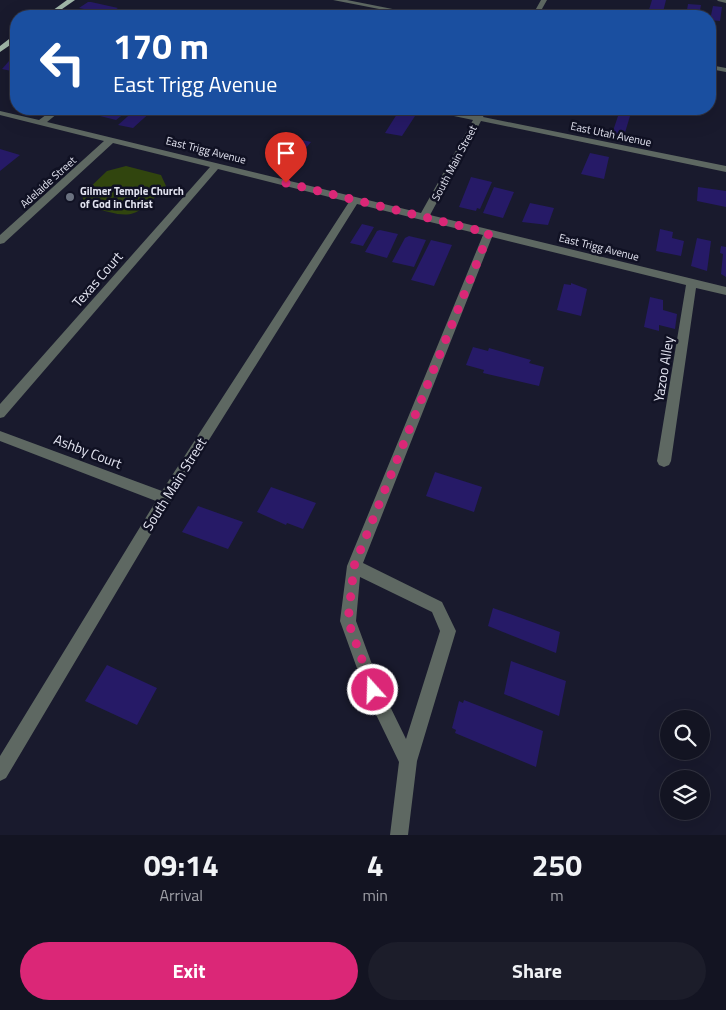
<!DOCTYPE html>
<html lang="en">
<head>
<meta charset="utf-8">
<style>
  body { margin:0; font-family:"Titillium Web",sans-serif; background:#1c1d2a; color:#f1f3f6; height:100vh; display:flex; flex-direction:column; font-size:19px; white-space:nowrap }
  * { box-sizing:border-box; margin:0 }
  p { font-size:16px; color:#9d9ea5 }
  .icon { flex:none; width:28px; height:28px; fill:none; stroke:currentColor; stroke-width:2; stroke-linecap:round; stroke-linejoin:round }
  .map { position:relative; height:835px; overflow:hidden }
  .drawer { display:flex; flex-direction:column; background:#131422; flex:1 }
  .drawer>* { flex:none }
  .hud { position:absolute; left:10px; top:10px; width:706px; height:105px; border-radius:20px; box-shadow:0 5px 20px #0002,0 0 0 1px #323340; background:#1a4fa0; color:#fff; overflow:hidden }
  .controls { position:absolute; left:660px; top:710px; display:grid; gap:10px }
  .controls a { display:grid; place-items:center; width:50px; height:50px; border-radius:50%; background:#131422; box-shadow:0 5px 20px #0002,0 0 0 1px #323340; font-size:25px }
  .pin { position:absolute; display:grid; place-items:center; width:42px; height:42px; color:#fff; margin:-51px -21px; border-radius:50% 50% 50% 0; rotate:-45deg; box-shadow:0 0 5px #0007 }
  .pin .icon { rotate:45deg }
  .me { position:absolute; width:55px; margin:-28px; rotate:340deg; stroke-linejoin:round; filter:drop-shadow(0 0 4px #0008) }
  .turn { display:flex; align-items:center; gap:18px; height:105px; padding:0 20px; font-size:22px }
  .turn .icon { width:65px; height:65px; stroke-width:2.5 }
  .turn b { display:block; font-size:35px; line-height:42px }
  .eta { display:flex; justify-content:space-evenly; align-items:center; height:85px; text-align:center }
  .eta b { font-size:30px; font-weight:700; line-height:35px }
  .cta { display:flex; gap:10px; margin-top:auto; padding:10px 20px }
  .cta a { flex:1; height:58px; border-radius:30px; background:#db2777; color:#fff; font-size:20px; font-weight:700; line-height:58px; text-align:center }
  .cta a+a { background:#1c1d2a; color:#f1f3f6 }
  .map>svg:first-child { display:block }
  .green { fill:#31450e }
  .building { fill:#261a67 }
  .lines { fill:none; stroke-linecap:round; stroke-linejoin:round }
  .minor { fill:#5e6862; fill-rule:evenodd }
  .major { fill:#a1b7a9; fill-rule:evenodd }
  .route { stroke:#db2777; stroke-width:9; stroke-dasharray:0 16.2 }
  .worship-dot { fill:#6b7280; stroke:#101123; stroke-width:2 }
  .labels { text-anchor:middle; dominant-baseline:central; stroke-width:5; stroke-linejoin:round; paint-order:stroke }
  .far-street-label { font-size:11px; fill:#e3e4f1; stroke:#101123 }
  .far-poi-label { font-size:11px; font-weight:bold; fill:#e3e4f1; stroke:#101123; text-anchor:start }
  .street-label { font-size:14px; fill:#e3e4f1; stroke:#101123 }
</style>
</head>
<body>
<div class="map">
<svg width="726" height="835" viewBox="0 0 726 835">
  <rect width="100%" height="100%" fill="#191a2d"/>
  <path class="green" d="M126,166L161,175L166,186C132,222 132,218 85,206L82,195L107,171Z"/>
  <path class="building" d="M652,0H666L662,16L648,13Z
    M88,2H91L118,8L113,11L107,10L103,13L79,8Z
    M688,4L701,5L699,16H686Z
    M713,6L722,7L720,21L710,20Z
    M16,59V72L2,69L9,61Z
    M80,109H101L93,116L77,111Z
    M112,109H130L116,120L100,116Z
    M136,109H154L133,128L118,125Z
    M278,109H301L295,115L276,111Z
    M506,109H528L524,116L505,111Z
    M619,113L630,116L624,136L612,134Z
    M397,114L415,116L402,136L385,133Z
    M289,137L311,142L290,167L270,162Z
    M0,149L20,155L0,171Z
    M590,153L609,157L604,179L581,174Z
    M471,177L492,182L480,209L477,208L476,211L459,207Z
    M494,187L514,192L503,218L483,213Z
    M698,187L726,191V207L697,201Z
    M530,203L554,208L548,225L522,222Z
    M362,224L374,227L363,246L350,243Z
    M660,229L673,232L672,238L684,241L681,256L656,251Z
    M380,230L398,234L387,258L365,252L377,231Z
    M409,236L426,240L414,267L392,262L405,238Z
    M697,238L711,241L707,271L691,266Z
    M431,240L452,245L434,286L411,280Z
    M721,246L726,247V277L721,274L723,254L720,253Z
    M571,283L587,289L581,316L557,310L564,284L571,285Z
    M650,297L663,300V310L677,314L675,329L659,325V331L644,327Z
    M473,347L488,351L489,348L531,360L529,363L544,367L539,386L483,373L484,370L466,365Z
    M435,472L482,487L474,512L426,496Z
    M271,487L316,503L303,529L287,523L286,525L257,512Z
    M198,506L243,522L228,549L182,532Z
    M493,608L560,632L556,653L488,626Z
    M511,661L566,681L559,716L504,694Z
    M107,665L157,688L137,725L85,701Z
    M464,700L543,731L536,767L455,733L456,730L452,728L459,701L463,703Z"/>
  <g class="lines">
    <path class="minor" d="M333,0H347L428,16H415Z
      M541,0H547L538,16H532Z
      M717,0H726V3L718,1Z
      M710,65L726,68V72L710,69Z
      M54,109H63L47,122L421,213L473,120L430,111L429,109H444L475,115L479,109H487L483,117L726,166V172L481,121L430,215L726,287V295L696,288L671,461L669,465L664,467L659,465L657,461L686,285L492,237L363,563L442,602L456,631L417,761L408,835H390L399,762L367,696L340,621L347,566L483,235L357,204L170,502L6,778L0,781V756L156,501L0,441V431L162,491L349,202L218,169L4,417L0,418V404L210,167L113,143L4,243L0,244V235L104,141L0,115V111L39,120ZM360,577L432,612L440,631L406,739L380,686L356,621Z"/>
    <path class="major" d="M67,0H75L52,16H45Z
      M13,36H16V41L0,52V46Z"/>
  </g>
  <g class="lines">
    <path class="route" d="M286,183L489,233L354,566L348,621L373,690"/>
  </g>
  <circle class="worship-dot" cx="70" cy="197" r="5"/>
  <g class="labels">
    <g class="far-street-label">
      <text transform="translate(611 134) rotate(12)">East Utah Avenue</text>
      <text transform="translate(206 150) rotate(14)">East Trigg Avenue</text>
      <text transform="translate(454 163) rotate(-62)">South Main Street</text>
      <text transform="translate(48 182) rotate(-42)">Adelaide Street</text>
      <text transform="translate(599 247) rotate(14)">East Trigg Avenue</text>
    </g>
    <g class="far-poi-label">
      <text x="80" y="191">Gilmer Temple Church<tspan x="80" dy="13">of God in Christ</tspan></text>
    </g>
    <g class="street-label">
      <text transform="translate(97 279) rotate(-49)">Texas Court</text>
      <text transform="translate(663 369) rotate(-81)">Yazoo Alley</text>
      <text transform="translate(88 451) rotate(21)">Ashby Court</text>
      <text transform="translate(174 484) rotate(-58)">South Main Street</text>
    </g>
  </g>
</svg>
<div class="controls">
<a><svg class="icon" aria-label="search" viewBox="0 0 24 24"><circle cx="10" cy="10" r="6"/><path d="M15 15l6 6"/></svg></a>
<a><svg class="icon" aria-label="layers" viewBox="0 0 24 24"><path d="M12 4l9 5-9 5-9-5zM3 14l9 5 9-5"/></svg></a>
</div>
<div class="pin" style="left:286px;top:183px;background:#d93025"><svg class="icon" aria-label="arrive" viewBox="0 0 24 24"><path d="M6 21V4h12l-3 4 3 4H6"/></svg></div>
<svg class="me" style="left:373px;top:690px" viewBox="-20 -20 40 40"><circle r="17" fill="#db2777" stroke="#fff" stroke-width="3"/><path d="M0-11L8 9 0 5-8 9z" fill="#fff"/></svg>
<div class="hud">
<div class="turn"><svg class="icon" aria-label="left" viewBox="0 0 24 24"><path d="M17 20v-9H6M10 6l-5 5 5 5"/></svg><div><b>170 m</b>East Trigg Avenue</div></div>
</div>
</div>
<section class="drawer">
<div class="eta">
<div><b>09:14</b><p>Arrival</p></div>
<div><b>4</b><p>min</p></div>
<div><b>250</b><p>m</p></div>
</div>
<div class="cta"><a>Exit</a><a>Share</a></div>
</section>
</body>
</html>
